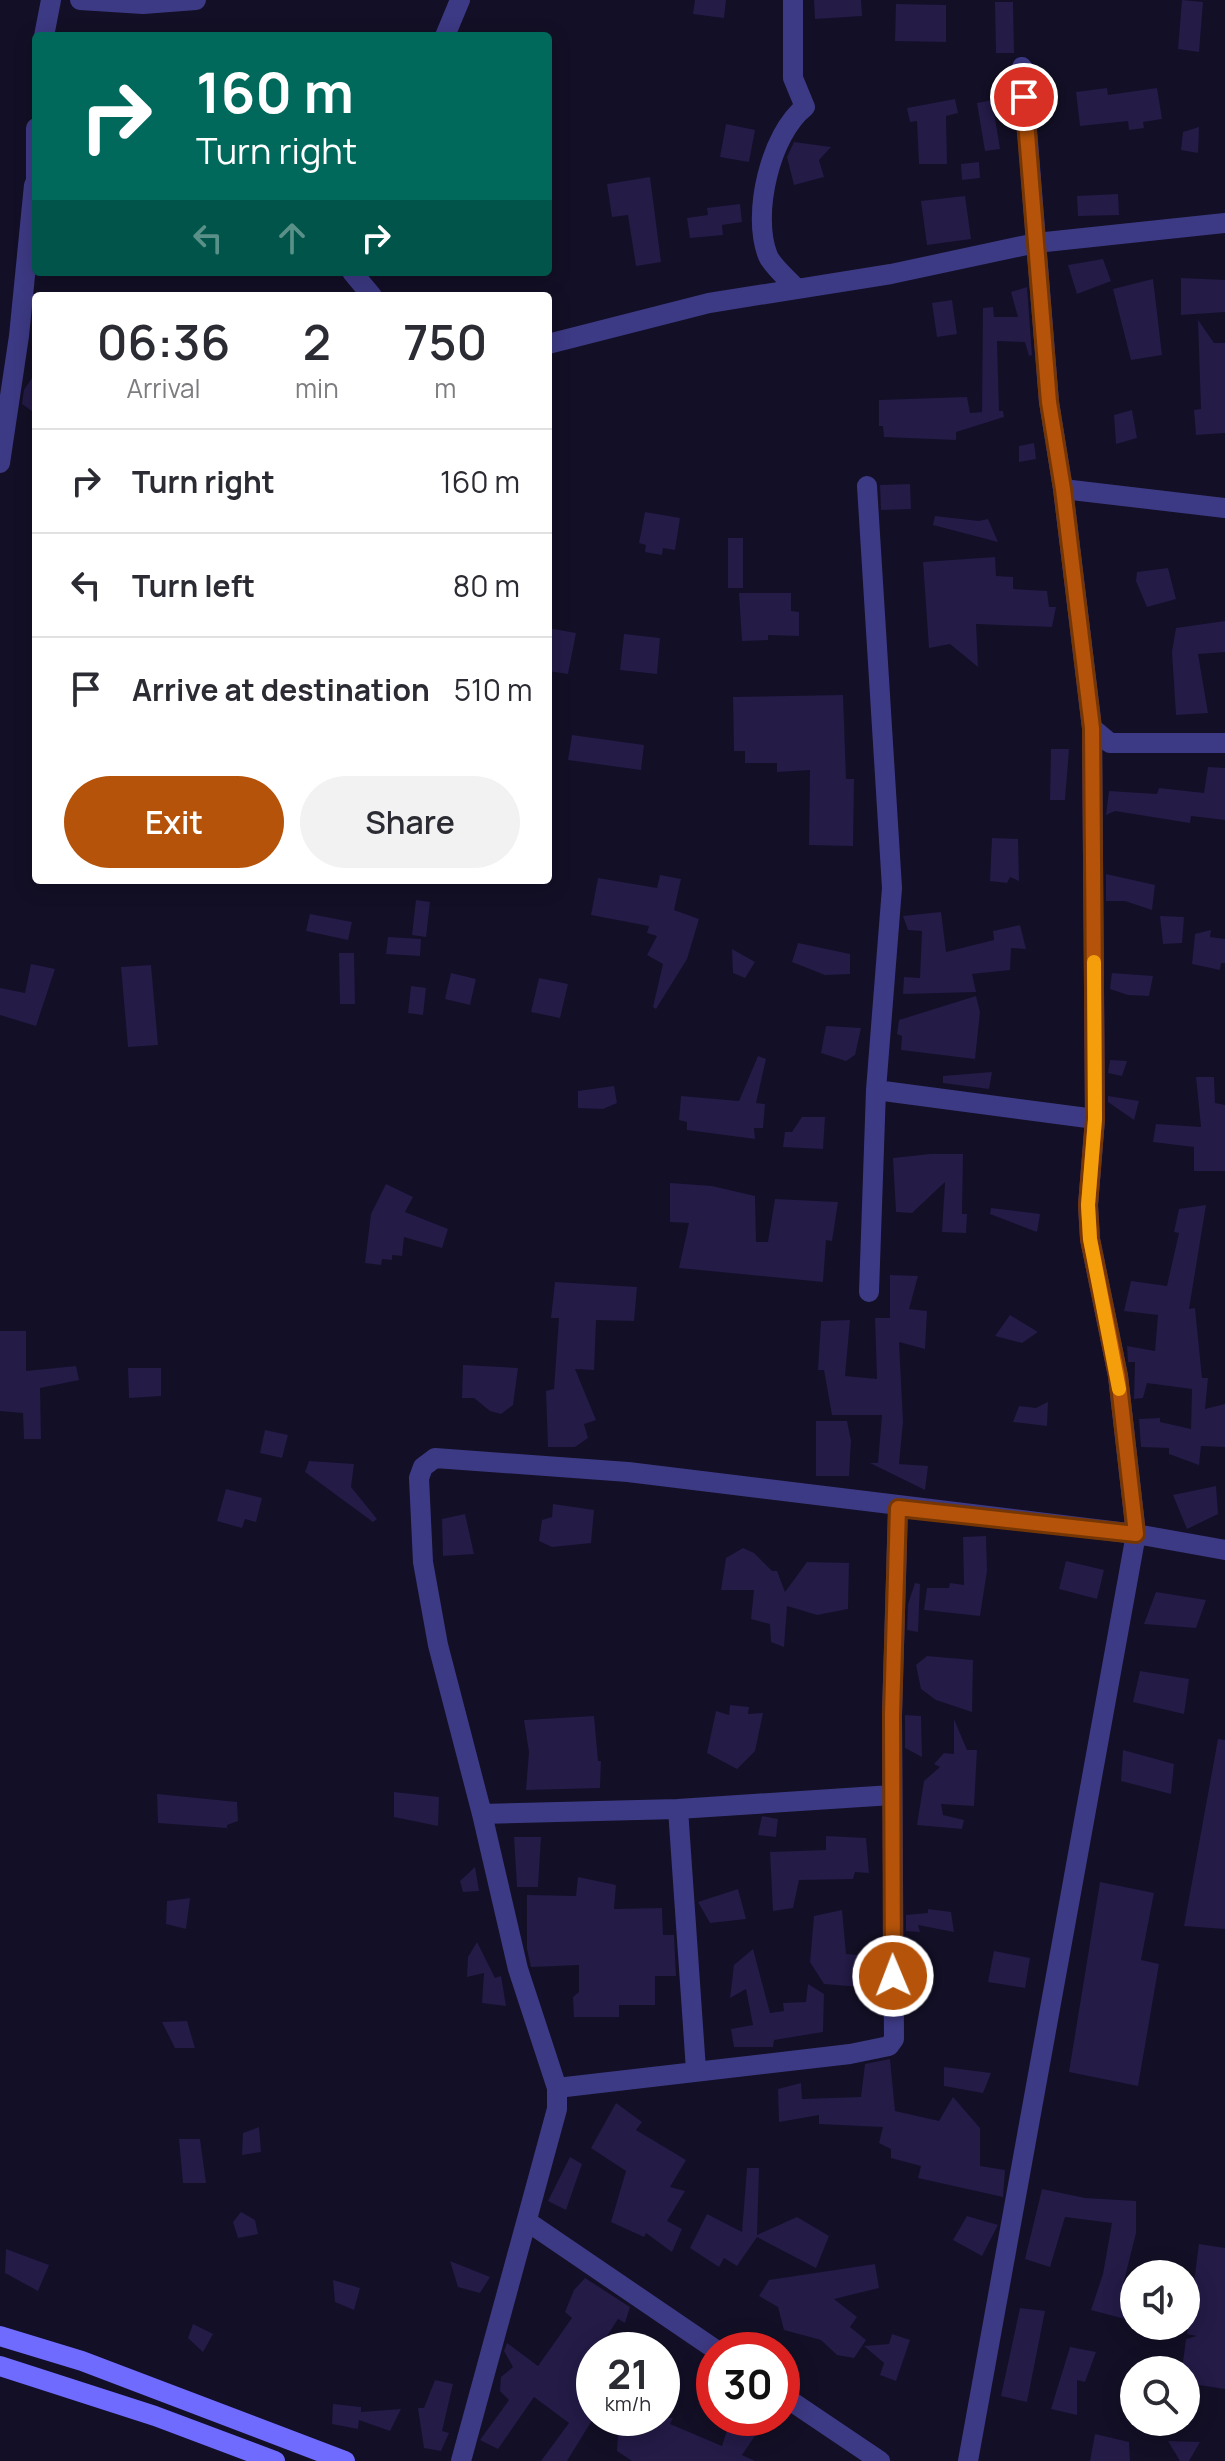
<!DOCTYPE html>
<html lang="en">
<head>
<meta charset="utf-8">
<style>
  body { margin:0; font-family:Manrope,sans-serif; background:#f2f2f3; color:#2b2b33; height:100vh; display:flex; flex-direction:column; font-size:30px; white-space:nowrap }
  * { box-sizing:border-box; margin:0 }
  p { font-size:26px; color:#7c7c81 }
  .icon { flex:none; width:44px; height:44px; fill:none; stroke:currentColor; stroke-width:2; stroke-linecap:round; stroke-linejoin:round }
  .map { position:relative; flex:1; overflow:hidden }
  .sheet { position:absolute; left:32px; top:292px; width:520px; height:592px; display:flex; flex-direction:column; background:#fff; border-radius:8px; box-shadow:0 4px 20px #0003 }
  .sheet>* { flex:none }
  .guide { position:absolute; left:32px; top:32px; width:520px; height:244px; border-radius:8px; box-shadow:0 4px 20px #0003; background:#00695c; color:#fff; overflow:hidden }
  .fabs { position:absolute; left:1120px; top:2260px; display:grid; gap:16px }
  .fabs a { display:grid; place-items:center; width:80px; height:80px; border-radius:50%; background:#fff; box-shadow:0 4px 20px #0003; font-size:40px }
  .speed { position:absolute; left:576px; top:2332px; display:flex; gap:16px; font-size:40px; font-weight:700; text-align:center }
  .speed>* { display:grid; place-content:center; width:104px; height:104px; border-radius:50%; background:#fff; box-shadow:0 4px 20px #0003; line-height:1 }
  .speed small { font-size:20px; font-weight:400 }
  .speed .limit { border:12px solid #d22; background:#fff; color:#111 }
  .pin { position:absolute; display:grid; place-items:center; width:68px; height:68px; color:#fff; margin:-34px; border:4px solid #fff; border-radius:50%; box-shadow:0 2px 8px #0007 }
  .me { position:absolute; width:88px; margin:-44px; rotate:359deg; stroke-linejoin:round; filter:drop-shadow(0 0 6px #0008) }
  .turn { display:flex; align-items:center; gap:28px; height:168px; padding:0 32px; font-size:36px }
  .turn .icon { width:104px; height:104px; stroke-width:2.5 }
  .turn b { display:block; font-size:56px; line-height:68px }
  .lanes { display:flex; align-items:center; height:76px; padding:0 32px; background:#0003; justify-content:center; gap:40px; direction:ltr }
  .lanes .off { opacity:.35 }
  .eta { display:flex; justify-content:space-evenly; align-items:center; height:136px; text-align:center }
  .eta b { font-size:48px; font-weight:600; line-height:56px }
  .primary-button { display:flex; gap:16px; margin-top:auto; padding:16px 32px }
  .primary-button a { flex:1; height:92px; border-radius:48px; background:#b45309; color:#fff; font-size:32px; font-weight:600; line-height:92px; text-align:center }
  .primary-button a+a { background:#f2f2f3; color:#2b2b33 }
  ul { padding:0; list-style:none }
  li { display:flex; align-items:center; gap:24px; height:104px; padding:0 32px; border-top:2px solid #e1e1e2 }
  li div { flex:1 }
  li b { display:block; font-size:30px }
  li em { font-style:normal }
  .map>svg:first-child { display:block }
  .building { fill:#241b47 }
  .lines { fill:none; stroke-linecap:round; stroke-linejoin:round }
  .street { stroke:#3d3a85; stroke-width:20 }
  .secondary { stroke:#6f6bff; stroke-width:20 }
  .route-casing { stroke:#753606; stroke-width:20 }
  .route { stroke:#b45309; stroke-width:14 }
  .slow { stroke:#f59e0b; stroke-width:14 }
</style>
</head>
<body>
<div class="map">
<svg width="1225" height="2461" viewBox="0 0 1225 2461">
  <rect width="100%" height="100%" fill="#130f26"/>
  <path class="building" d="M695,0H726L724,18L693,14Z
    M814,0H861L862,16L815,19Z
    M1182,0L1203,2L1199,52L1178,49Z
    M995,2H1013L1014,53H996Z
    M896,4L946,5V42L895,41Z
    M1107,88L1108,95L1157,88L1162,119L1143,122L1144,128L1129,130L1128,121L1080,126L1076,92Z
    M955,99L958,113L946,116L947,164H919L917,121L910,122L907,108Z
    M992,100L1000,149L985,151L977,103Z
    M726,124L755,130L749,162L720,157Z
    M1199,127L1198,153L1181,150L1183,132Z
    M794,142L831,147L819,160L824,177L794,185L787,157Z
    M979,162L980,178L962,180L961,164Z
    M650,177L661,262L636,266L628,215L612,217L607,184Z
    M1118,194L1119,215L1078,216L1077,196Z
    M965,196L971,239L927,245L921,201Z
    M740,204L742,222L722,225L723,235L690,238L687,218L708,215L707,208Z
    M1103,259L1111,281L1077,294L1068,265Z
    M1181,278L1225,280V312L1181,315Z
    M1153,279L1162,355L1131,360L1113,289Z
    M1027,287L1032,355L1029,356L1025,342L997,341L999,411H1003L1004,417L956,432V440L884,437L883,426H879V400L967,397L970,413L982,412L983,308L993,307L994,317H1018L1011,292Z
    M952,300L957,334L937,337L932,303Z
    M1198,320L1214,343H1225V433L1196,435L1194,410L1201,409Z
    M36,372V414L22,404L24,390Z
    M1132,410L1137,438L1116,444L1114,415Z
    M1034,443L1036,459L1019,462V446Z
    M910,484L911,509L881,510L880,485Z
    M645,512L680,518L675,550L663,548L662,555L645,552L646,545L639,543Z
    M935,516L979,521L988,519L998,542L933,525Z
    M728,538H743V588H728Z
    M995,557L996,576L1013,577V589L1047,591L1049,607H1056L1052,627L976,624L978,667L950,644L929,648L923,562Z
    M1168,568L1176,599L1147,607L1136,581L1137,572Z
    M739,593H791V611L799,612V636L768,635V640L742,641Z
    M1225,621V652L1198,654L1208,713L1176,715L1172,652L1176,628Z
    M548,628L576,633L568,674L548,671Z
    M624,634L660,638L657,674L620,670Z
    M843,695L846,779H854L853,846L809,845L810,770L777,772V763H745V751H734L733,697Z
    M572,735L644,745L641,770L568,760Z
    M1051,749H1069L1065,800H1050Z
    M1208,767L1225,768V820L1191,816L1190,823L1115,811L1106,815L1109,791L1157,794L1159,788L1204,793Z
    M992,838L1018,839L1019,881L1010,877L1007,883L990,881Z
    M1106,874L1155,885L1152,910L1125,901H1106Z
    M660,875L681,879L674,910L699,919L687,959L656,1009L653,1007L663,964L647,955L657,936L647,933L649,926L591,915L598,878L657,888Z
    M416,900L430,902L426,937L412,935Z
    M941,912L946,952L994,940L993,931L1020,925L1026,949L1011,948L1010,970L972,974L976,992L903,994L904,977L920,978L922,931L908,930L903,916Z
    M310,914L352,922L348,940L306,931Z
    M1160,916L1184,917L1182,943L1163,944Z
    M1211,930L1210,937L1225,939V963H1221L1220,970L1192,964L1195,934Z
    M388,937L421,939L420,956L386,954Z
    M798,943L850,954V974L825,975L792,962Z
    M732,949L755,962L745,978L733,973Z
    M339,953H354L355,1004H340Z
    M31,964L55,969L36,1026L0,1015V988L25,993Z
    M151,965L158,1045L128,1047L121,967Z
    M451,973L476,979L470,1005L445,999Z
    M1112,973L1153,976L1149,996L1128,995L1110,989Z
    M539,978L568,984L560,1018L531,1012Z
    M411,986L426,988L423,1015L408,1013Z
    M976,996L980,1012L975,1059L901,1050L902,1036L897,1034L899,1020Z
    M826,1026L861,1028L855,1055L846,1061L821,1053Z
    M758,1056L766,1059L756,1103L765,1104L763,1128H754L755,1139L687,1130V1122L679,1120L681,1096L739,1101Z
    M1110,1060L1127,1061L1122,1076L1108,1073Z
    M992,1072L989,1089L943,1083V1076Z
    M1196,1077H1214L1215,1103L1225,1105V1171H1194V1147L1153,1142L1156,1124L1201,1127Z
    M614,1086L617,1103L603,1109L578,1108V1091Z
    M1108,1096L1139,1101L1134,1120L1108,1102Z
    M802,1117H825L823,1149L783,1147L785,1132H792Z
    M930,1154H963L962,1214H967L966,1233L942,1232L945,1182L912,1213L896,1212L893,1158Z
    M670,1183L712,1186L755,1196L756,1242H768L775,1199L838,1202L832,1241L826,1240L823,1282L679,1268L689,1223L670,1222Z
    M386,1184L413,1197L405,1212L448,1229L442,1248L404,1237L402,1256L392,1255V1260L382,1259L381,1265L365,1263L371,1214Z
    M1206,1205L1189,1309L1195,1308L1202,1378H1208L1205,1409L1225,1404V1447L1201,1446L1199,1465L1169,1454V1448L1141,1447L1139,1419L1160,1418V1422L1191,1429L1192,1389L1147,1383L1143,1398L1134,1399L1135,1362H1128L1127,1346L1155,1351L1158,1315L1124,1311L1131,1281L1167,1286L1179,1233L1174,1232L1179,1209Z
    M991,1208L1040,1214L1037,1232L990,1214Z
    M890,1275L918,1276L909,1309L927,1311L925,1349L899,1342L903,1422L899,1464L928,1466L925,1490L870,1463H878L882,1415H832L824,1370H818L821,1321L850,1320L845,1376L877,1379L875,1318H890Z
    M555,1282L637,1287L634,1321L596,1320L594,1370L575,1369L596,1420L584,1424L588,1438L575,1447H548L546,1391L554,1389L559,1318H551Z
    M1010,1315L1038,1332L1022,1343L995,1336Z
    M0,1331H26V1371L76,1366L79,1380L40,1388L41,1439H24L23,1413L0,1411Z
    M463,1365L518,1368L513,1405L501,1414L490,1411L474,1398H462Z
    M128,1368H161V1396L129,1398Z
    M1048,1402L1047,1426L1013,1422L1019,1406L1036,1408Z
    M816,1421H847L851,1441L849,1476H816Z
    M265,1430L288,1435L282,1458L260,1453Z
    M309,1461L354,1464L351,1487L377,1519L373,1522L305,1472Z
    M1216,1486L1218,1514L1187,1529L1173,1495Z
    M226,1489L262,1498L256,1522L245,1519L242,1528L217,1521Z
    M553,1504L594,1510L591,1543L552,1547L539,1541L542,1520L552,1517Z
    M465,1514L474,1554L443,1556L442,1519Z
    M986,1536L987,1571L980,1616L924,1610L927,1588H949L950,1583L964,1585L963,1537Z
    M743,1548L754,1553L772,1571H777L785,1592L807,1562L849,1563L848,1609L817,1615L787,1606L784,1647L771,1642L770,1624L751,1619L754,1590H721L726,1558Z
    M1066,1561L1104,1570L1097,1599L1059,1589Z
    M915,1583L920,1584L918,1632L907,1630L908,1604Z
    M1156,1592L1206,1600L1196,1628L1144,1624Z
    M927,1656L973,1660L972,1712L936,1700L921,1689L916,1665Z
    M1140,1671L1189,1679L1184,1714L1133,1702Z
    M730,1705L749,1707L748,1714L763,1713L755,1751L737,1769L707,1753L716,1711L729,1715Z
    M905,1715L921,1716L922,1757L905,1748Z
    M594,1716L598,1761H601L600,1788L526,1790L529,1752L524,1720Z
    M954,1719L967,1750H977L974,1806L941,1804L943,1815L964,1820L962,1829L917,1825L924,1781L940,1767L934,1764L944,1753L954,1754Z
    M1218,1739L1225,1740V1929L1184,1926Z
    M1123,1750L1174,1764L1171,1794L1121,1781Z
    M394,1792L439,1797L438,1826L394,1817Z
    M157,1794L237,1802L238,1821L227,1825V1828L158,1823Z
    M762,1816L778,1819L776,1837L758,1835Z
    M826,1836L866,1838L869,1873L855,1872L853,1879L799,1880L793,1908L773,1911L770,1852L826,1850Z
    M514,1837H541L538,1887H517Z
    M475,1867L479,1891L463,1892L460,1881Z
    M578,1877L616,1885L614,1909L662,1908L663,1935H674L676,1976H655V2005H619V2017H574L573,1997L579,1992V1965L531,1967L527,1949V1895L576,1896Z
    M1100,1882L1154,1893L1141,1960L1159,1964L1138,2086L1069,2072Z
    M738,1889L746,1919L710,1923L698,1902Z
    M190,1898L186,1929L166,1924L167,1901Z
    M928,1909L951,1912L954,1932L918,1925L920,1932L906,1931V1915L928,1913Z
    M842,1910L846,1954L868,1956L860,1987L824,1984L810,1962L814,1916Z
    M477,1942L495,1978L501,1976L506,2006L482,2003L484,1973L467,1977L468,1957Z
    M753,1949L770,2013L784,2011L783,2003L806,2002L808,1984L824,1994L823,2032L774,2040L773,2047H734L731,2029L753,2025L746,1989L730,1998L734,1965Z
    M994,1951L1030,1958L1025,1988L988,1982Z
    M187,2021L195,2048H175L162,2022Z
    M890,2059L895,2111L939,2121L953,2097L980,2128V2166L1005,2170L1003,2197L918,2178L921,2166L891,2158V2149L879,2143L883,2127L819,2124V2115L779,2122L778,2089L801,2083L802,2099L861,2097L865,2064Z
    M944,2067L991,2073L983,2093L944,2086Z
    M616,2103L642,2122L636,2130L686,2160L670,2187L685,2191L667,2221L682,2229L672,2252L646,2233L644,2237L611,2222L626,2171L591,2148Z
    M259,2127L261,2152L242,2155L243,2133Z
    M179,2139H200L206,2183H183Z
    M570,2157L582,2164L566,2210L548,2201Z
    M747,2168H759L757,2235L797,2217L829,2236L816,2268L757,2237L737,2266L724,2258L719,2267L690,2248L707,2214L742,2232Z
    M1042,2189L1085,2198L1136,2201V2233L1122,2289H1133L1125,2319L1091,2310L1103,2274L1112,2223L1065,2217L1050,2267L1025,2259Z
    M241,2212L255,2220L258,2234L238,2238L233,2222Z
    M967,2216L998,2225L982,2256L953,2240Z
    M1199,2244L1225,2248V2389L1186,2383V2370H1182L1186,2339L1197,2336L1187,2334Z
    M6,2249L49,2265L38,2291L5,2273Z
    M450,2261L490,2277L480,2293L458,2287Z
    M875,2264L879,2288L834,2299L857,2317L850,2327L866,2340L854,2358L837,2355L821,2340L784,2330L778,2307L759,2296L769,2280Z
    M585,2278L630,2307L625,2323L618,2319L598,2350H594V2417L567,2461H541L569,2423L534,2397L498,2449L480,2440L509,2400L500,2391L501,2377L513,2367L504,2351L507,2343L538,2366L572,2318L565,2312L574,2290Z
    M333,2280L360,2288L354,2310L335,2302Z
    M1020,2308L1045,2311L1027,2402L1001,2396Z
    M193,2324L213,2334L203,2352L188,2338Z
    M892,2334L910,2340L896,2381L880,2375L884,2363L864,2346L889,2344Z
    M1070,2347L1096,2352L1085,2382L1077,2380V2415L1051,2409Z
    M435,2380L453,2384L442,2431L449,2433L441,2451L424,2448L418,2408H424Z
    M333,2404L361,2407V2412L401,2409L390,2431L359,2420L358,2429L332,2424Z
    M619,2418H673L670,2424L722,2446L731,2418H767L742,2455L755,2461H632L617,2451Z
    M1095,2434L1129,2442L1130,2461H1090Z
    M1168,2441L1200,2442L1189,2461H1180Z"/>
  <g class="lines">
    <path class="street" d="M80,0L143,4L196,0
      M793,0V78L805,107C771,133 751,214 768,256C773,267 788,279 796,288
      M44,36L51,0
      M445,36L460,0
      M36,128V185
      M352,272L372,296
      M548,344L709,303L891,274L1036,243L1225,223
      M0,463L19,336L34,185
      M867,486L892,888L876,1090L869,1292
      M1063,489L1225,508
      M1092,728L1110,743H1225
      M876,1090L1095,1119
      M678,1809L696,2070
      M482,1814L438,1645L423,1562L419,1478L423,1467L435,1458L628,1472L1136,1534L1225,1550
      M557,2088L518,1969L482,1814L678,1809L892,1795
      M528,2222L716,2350
      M782,2395L880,2461
      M461,2461L557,2109V2088L850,2054L889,2046L894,2039L892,1715L898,1508
      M968,2461L1136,1534L1118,1376L1090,1239L1088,1205L1095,1119L1092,728L1063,489L1049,402L1022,67"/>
    <path class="secondary" d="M0,2336L82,2361L345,2461
      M0,2366L155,2416L275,2461"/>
  </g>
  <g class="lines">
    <g class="route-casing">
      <path id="route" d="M893,1976L892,1715L898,1508L1136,1534L1118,1376L1090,1239L1088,1205L1095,1119L1092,728L1063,489L1049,402L1024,97"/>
    </g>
    <use href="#route" class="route"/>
    <path class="slow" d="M1094,962L1095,1119L1088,1205L1090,1239L1119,1389"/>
  </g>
</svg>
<div class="fabs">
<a><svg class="icon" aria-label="sound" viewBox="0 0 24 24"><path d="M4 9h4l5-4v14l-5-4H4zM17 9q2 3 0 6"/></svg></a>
<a><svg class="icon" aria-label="search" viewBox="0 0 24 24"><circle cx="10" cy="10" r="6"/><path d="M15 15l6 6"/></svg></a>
</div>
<div class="speed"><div>21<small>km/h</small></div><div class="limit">30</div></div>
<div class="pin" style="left:1024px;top:97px;background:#d93025"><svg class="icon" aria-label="arrive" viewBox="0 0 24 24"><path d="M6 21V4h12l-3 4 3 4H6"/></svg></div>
<svg class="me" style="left:893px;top:1976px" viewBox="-20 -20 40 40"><circle r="17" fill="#b45309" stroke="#fff" stroke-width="3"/><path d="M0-11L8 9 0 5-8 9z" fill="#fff"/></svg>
<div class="guide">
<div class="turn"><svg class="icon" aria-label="right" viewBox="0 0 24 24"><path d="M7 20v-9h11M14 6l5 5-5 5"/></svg><div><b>160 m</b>Turn right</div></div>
<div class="lanes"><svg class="icon off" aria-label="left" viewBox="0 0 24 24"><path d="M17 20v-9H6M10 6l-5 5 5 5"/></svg><svg class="icon off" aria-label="ahead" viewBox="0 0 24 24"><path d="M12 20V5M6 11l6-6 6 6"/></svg><svg class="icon" aria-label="right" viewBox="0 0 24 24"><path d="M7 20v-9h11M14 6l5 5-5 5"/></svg></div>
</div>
<section class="sheet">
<div class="eta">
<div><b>06:36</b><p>Arrival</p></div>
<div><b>2</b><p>min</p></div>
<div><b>750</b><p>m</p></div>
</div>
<ul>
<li><svg class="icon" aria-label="right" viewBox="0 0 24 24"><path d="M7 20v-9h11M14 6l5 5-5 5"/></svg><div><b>Turn right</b></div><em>160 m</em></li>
<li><svg class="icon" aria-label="left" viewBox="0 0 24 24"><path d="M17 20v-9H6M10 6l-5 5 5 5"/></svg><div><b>Turn left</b></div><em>80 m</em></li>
<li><svg class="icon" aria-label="arrive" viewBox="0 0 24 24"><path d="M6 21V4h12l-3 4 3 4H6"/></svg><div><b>Arrive at destination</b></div><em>510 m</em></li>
</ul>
<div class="primary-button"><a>Exit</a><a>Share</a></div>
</section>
</div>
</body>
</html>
